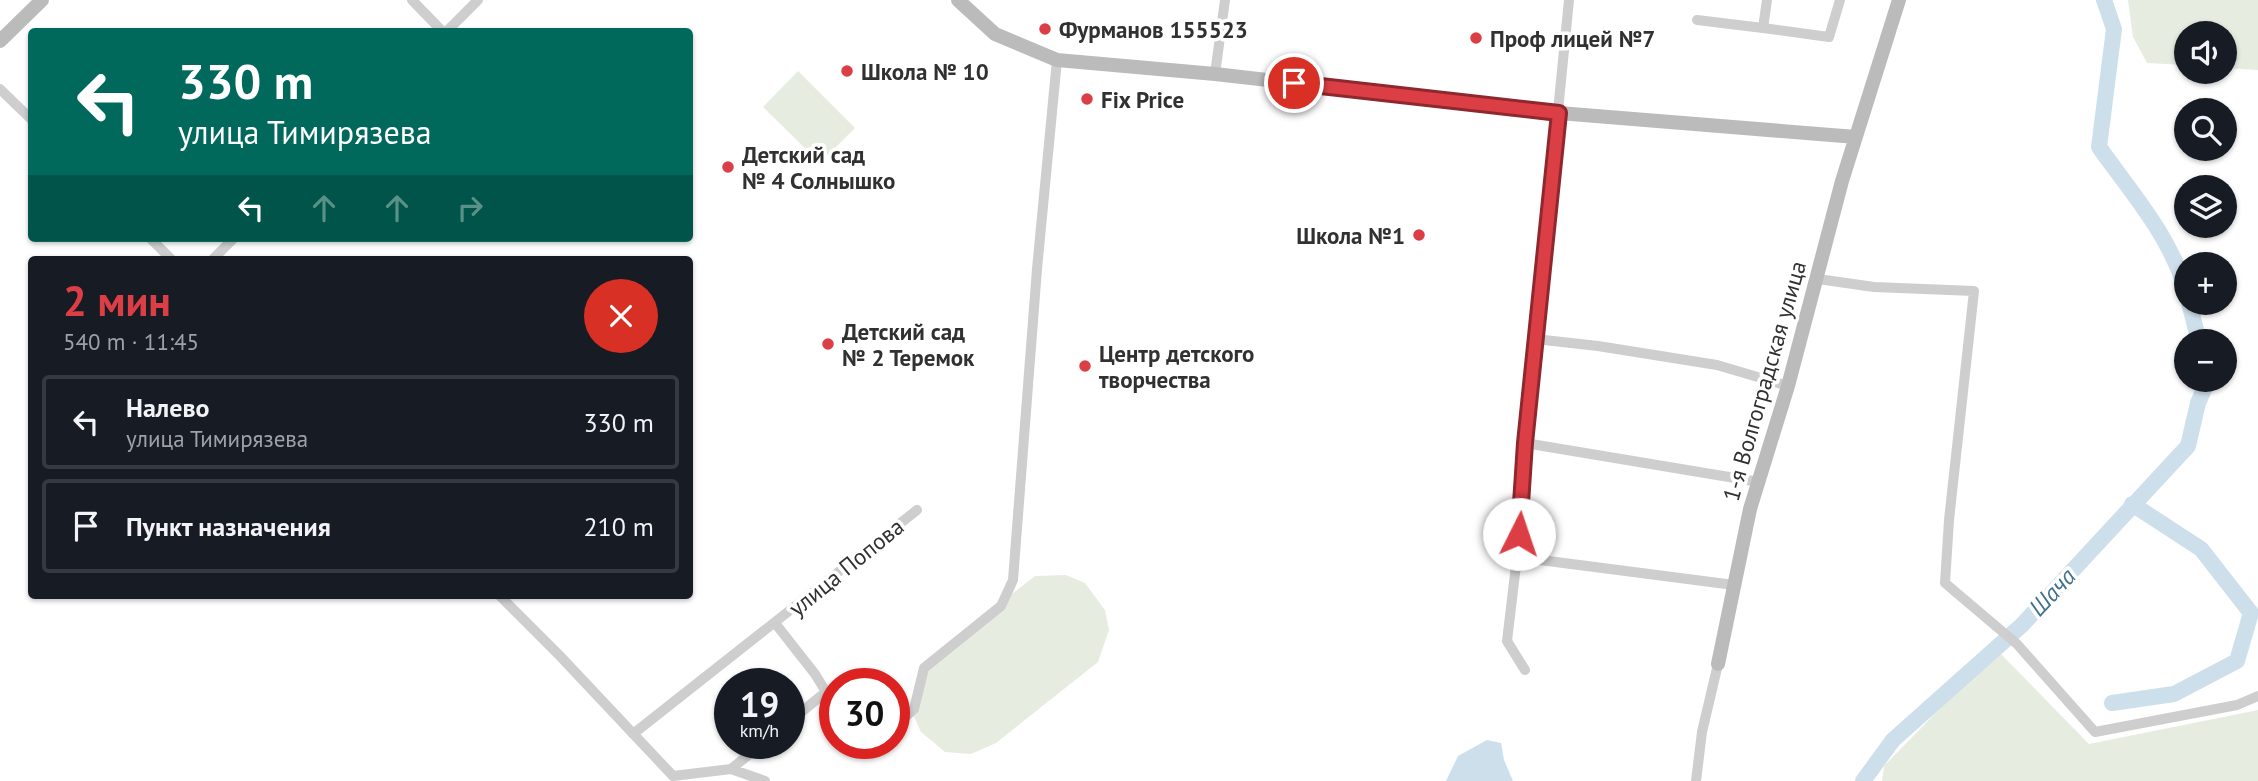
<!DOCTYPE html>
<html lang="ru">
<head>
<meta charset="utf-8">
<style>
  body { margin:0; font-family:"PT Sans",sans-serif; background:#20242c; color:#f1f3f6; height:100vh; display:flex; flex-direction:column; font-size:26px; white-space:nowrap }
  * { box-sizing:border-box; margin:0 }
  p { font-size:23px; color:#9ea1a6 }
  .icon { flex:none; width:38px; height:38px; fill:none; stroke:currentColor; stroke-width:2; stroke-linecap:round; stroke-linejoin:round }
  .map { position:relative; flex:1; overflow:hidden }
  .details { position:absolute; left:28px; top:256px; width:665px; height:343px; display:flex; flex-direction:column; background:#171b24; border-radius:7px; box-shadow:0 2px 5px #0004 }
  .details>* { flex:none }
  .guide { position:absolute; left:28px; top:28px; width:665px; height:214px; border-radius:7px; box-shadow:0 2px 5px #0004; background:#00695c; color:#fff; overflow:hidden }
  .fabs { position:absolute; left:2174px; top:21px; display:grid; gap:14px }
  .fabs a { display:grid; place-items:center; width:63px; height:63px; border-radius:50%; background:#171b24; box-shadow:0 2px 5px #0004; font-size:35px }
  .speed { position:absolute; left:714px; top:668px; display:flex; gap:14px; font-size:35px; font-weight:700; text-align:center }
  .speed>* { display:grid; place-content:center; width:91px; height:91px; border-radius:50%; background:#171b24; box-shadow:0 2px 5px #0004; line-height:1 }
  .speed small { font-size:18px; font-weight:400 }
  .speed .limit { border:10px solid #d22; background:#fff; color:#111 }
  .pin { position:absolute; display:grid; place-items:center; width:60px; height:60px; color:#fff; margin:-30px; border:4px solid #fff; border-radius:50%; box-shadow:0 2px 7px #0007 }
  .me { position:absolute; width:77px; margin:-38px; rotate:4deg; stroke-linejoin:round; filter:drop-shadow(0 0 5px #0008) }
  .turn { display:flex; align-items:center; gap:24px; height:147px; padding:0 35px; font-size:32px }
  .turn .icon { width:91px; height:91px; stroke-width:2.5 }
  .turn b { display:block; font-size:49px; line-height:60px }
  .lanes { display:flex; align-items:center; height:66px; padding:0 35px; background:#0003; justify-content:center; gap:35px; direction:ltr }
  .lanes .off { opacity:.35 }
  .round { display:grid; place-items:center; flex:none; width:74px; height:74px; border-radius:37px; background:#20242c }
  .overview { display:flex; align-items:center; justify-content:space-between; height:119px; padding:0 35px }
  h1 { font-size:42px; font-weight:700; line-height:52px; color:#dc3e46 }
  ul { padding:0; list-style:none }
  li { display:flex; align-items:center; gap:21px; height:94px; margin:0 14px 10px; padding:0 21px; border:4px solid #363941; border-radius:7px }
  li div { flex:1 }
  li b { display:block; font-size:26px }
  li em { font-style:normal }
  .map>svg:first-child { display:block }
  .green { fill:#e6ede0 }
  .water { fill:#cddfeb }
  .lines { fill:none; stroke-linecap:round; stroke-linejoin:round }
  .river { stroke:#cddfeb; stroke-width:16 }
  .street { stroke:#cecece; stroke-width:10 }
  .secondary { stroke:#bbb; stroke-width:14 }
  .route-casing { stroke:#8f282e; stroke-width:18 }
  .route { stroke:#dc3e46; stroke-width:12 }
  .poi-dot { fill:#dc3e46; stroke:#fff; stroke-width:2.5 }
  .labels { text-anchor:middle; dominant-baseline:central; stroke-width:7; stroke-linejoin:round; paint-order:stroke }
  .poi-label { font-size:23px; font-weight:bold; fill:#313131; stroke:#fff; text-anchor:start }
  .street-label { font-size:23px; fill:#313131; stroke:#fff }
  .water-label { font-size:24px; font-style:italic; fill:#42708f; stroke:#fff }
</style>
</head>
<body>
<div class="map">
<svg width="2258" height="781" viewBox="0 0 2258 781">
  <rect width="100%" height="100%" fill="#fff"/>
  <path class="green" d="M2128,0H2258V70L2224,68V33H2186V65L2147,63L2133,37Z
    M798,71L855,128L820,163L763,107Z
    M1066,575L1085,583L1105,610L1109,630L1098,662L996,743L971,754L945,752L921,732L910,708L920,666L1035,576Z
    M1997,650L2089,744L2258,710V781H1882L1884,766Z"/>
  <path class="water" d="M1487,740L1501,743L1504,760L1513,781H1446L1458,756Z"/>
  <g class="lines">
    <path class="river" d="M2104,0L2114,29L2099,147C2131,192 2172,238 2186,292
      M2189,303L2199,341
      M2112,703L2174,694L2237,661L2251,613L2201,549L2132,504
      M1863,781L1893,740L2022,625L2188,446L2198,403L2205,387L2204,380"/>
    <path class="street" d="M412,0L443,32
      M1697,20L1763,28L1767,0
      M1763,28L1829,37L1840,0
      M446,32L478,0
      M1215,74L1225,0
      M0,89L32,120
      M150,238L171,259
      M213,259L234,238
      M1818,279L1874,287L1974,291L1949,520L1945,583L2017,644L2095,732L2237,705L2258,696
      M1535,339L1598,346L1717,365L1788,386
      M1525,443L1759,482
      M1517,557L1734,585
      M499,595L560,656L673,776L731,769L765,781
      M775,623L815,674L826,692L789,722
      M1525,670L1507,641L1517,557L1525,443L1569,0
      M894,727L914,709L924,668L1001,606L1013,580L1037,269L1057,60
      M633,734L917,510
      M731,769L762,744
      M1696,781L1702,732L1718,664"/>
    <path class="secondary" d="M958,0L995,34L1057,60L1215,74L1559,113L1856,137
      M0,41L42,0
      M1718,664L1750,509L1788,386L1842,181L1899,0"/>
  </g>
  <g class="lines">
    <g class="route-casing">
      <path id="route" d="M1294,83L1559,113L1525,443L1519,534"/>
    </g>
    <use href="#route" class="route"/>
  </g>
  <g class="poi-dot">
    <circle cx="1045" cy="29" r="7"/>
    <circle cx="1476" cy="38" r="7"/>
    <circle cx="847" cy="71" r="7"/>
    <circle cx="1087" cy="99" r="7"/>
    <circle cx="728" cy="167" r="7"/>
    <circle cx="1419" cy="235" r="7"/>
    <circle cx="828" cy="344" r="7"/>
    <circle cx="1085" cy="366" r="7"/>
  </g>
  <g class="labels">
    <g class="poi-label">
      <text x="1059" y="29">Фурманов 155523</text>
      <text x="1490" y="38">Проф лицей №7</text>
      <text x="861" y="71">Школа № 10</text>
      <text x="1101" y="99">Fix Price</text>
      <text x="742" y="154">Детский сад<tspan x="742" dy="26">№ 4 Солнышко</tspan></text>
      <text x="1405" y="235" text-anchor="end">Школа №1</text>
      <text x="842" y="331">Детский сад<tspan x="842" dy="26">№ 2 Теремок</tspan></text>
      <text x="1099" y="353">Центр детского<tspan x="1099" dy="26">творчества</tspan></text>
    </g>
    <g class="street-label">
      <text transform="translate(1764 381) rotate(-74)">1-я Волгоградская улица</text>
      <text transform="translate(846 567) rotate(-39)">улица Попова</text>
    </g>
    <g class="water-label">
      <text transform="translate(2052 592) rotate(-47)">Шача</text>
    </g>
  </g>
</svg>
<div class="fabs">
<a><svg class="icon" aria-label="sound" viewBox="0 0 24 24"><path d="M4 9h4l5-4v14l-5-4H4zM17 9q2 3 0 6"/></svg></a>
<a><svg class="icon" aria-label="search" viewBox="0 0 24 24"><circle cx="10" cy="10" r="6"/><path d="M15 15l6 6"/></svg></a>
<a><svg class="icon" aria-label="layers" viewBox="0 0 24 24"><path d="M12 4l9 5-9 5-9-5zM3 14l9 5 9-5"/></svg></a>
<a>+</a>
<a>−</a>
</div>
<div class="speed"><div>19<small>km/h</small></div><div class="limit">30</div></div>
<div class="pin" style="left:1294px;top:83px;background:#d93025"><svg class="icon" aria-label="arrive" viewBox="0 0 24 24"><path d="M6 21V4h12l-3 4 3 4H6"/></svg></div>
<svg class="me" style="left:1519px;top:534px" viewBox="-20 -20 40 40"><circle r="19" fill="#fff"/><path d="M0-13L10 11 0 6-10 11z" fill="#dc3e46"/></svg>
<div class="guide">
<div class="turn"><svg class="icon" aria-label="left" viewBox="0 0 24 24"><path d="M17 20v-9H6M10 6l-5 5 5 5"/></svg><div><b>330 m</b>улица Тимирязева</div></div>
<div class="lanes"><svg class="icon" aria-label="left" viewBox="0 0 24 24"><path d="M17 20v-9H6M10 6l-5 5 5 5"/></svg><svg class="icon off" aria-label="ahead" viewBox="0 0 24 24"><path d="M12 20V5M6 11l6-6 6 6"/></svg><svg class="icon off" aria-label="ahead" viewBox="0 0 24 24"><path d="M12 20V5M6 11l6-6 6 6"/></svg><svg class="icon off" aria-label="right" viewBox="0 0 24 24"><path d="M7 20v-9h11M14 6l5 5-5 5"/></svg></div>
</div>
<section class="details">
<div class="overview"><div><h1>2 мин</h1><p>540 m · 11:45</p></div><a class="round" style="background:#d93025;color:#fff"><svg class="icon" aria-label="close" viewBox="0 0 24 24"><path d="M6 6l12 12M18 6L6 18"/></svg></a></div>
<ul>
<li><svg class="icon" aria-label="left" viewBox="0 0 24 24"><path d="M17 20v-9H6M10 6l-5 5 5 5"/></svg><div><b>Налево</b><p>улица Тимирязева</p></div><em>330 m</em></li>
<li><svg class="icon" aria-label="arrive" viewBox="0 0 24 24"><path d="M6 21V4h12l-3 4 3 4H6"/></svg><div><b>Пункт назначения</b></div><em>210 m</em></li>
</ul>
</section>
</div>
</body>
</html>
